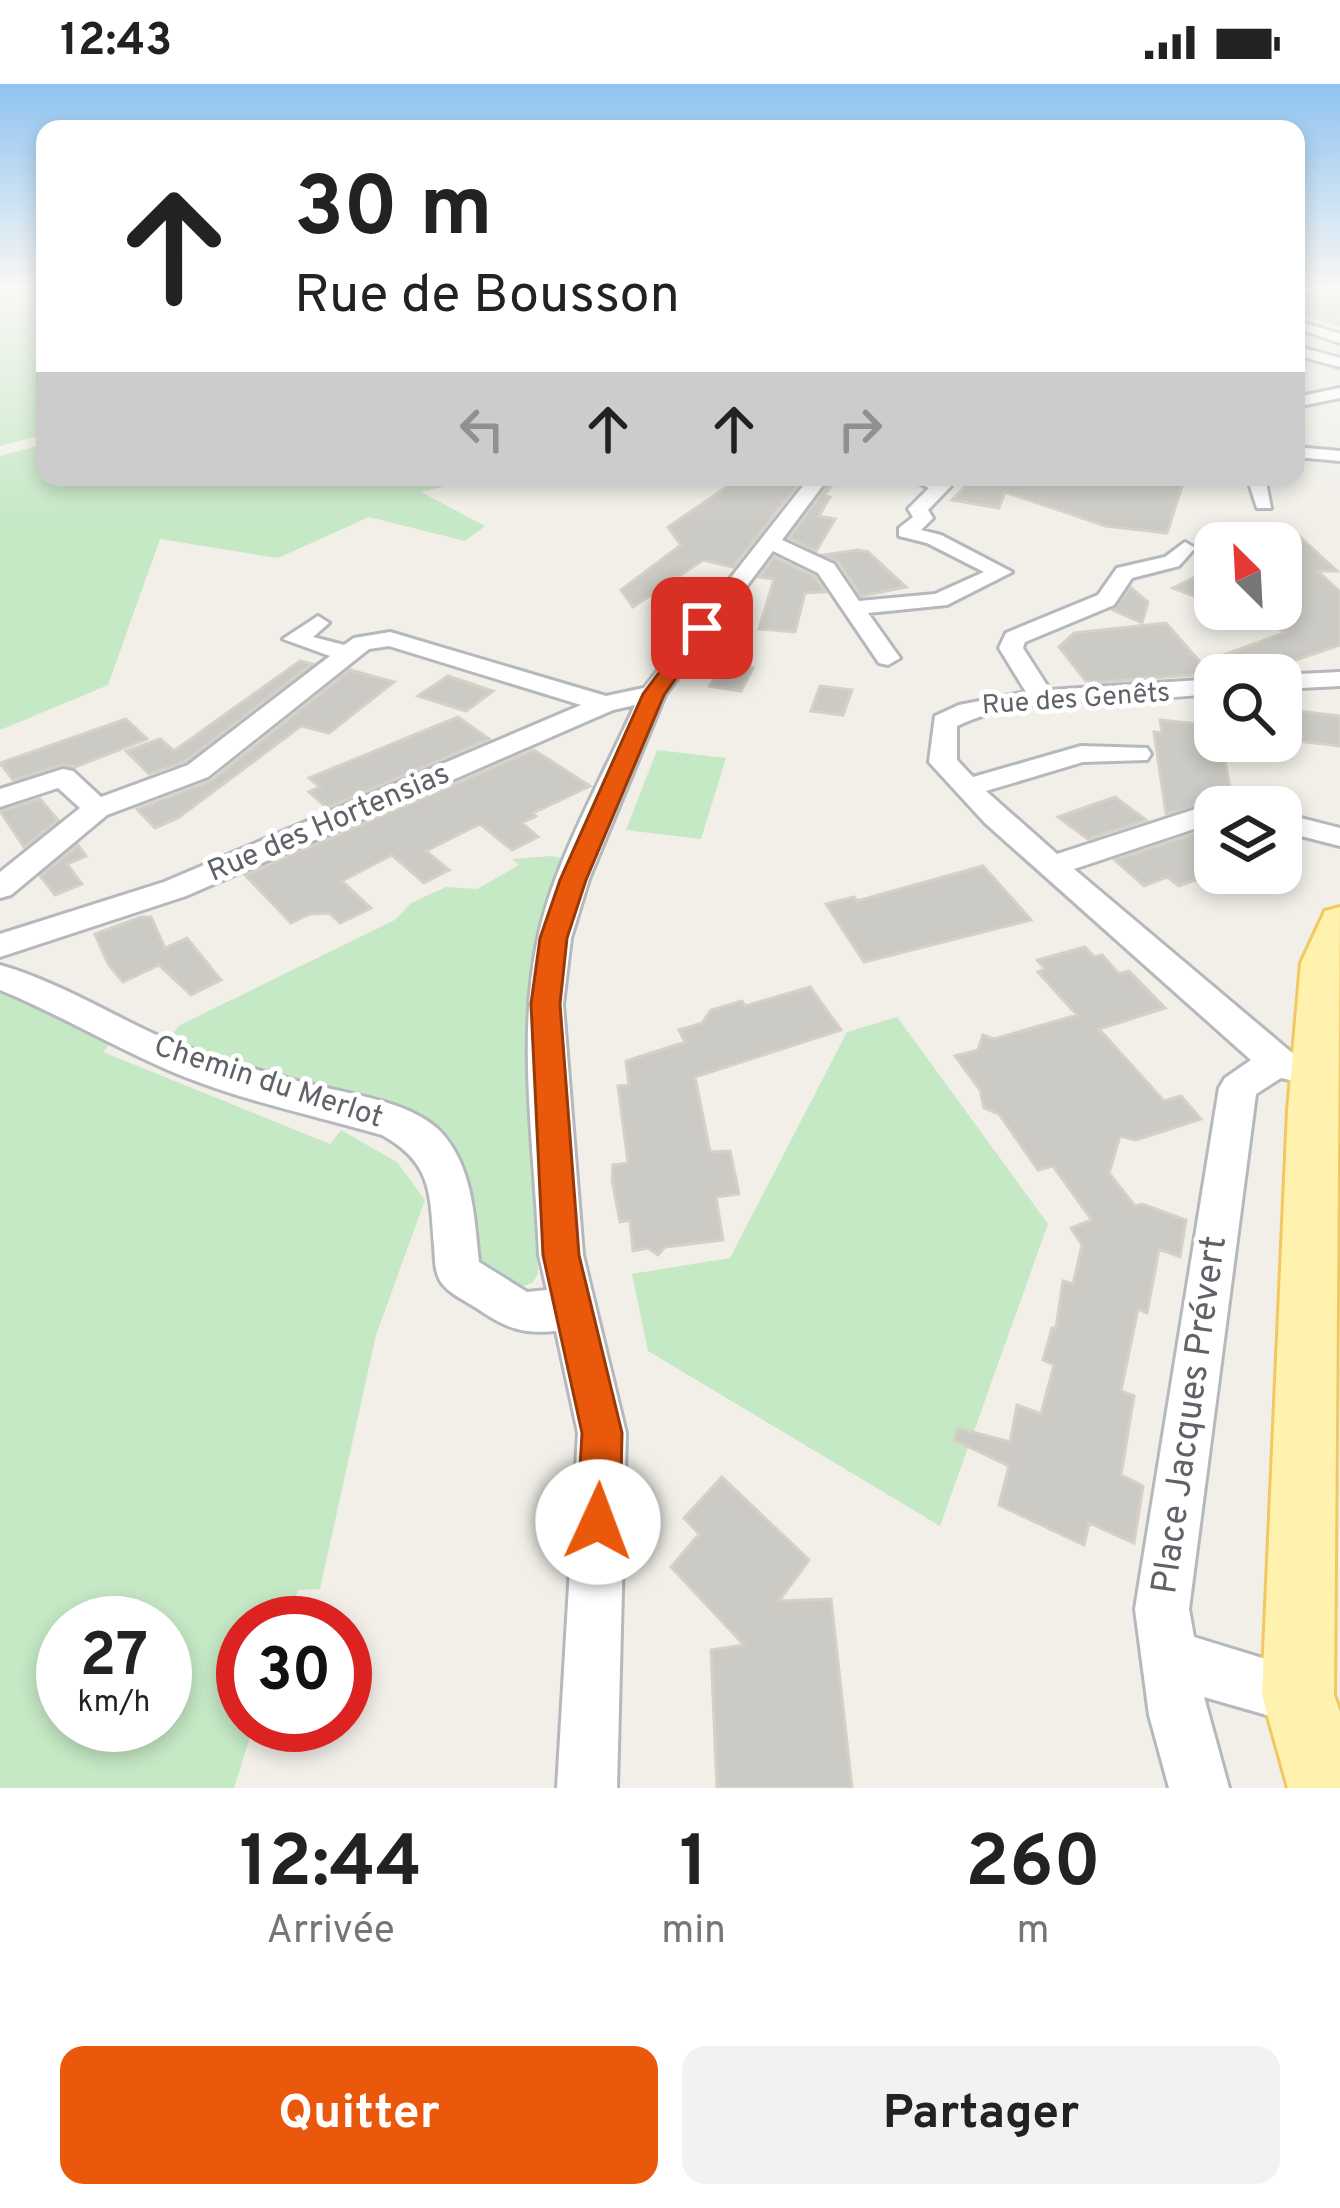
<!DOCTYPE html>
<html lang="fr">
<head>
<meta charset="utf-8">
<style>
  body { margin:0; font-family:Overpass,sans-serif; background:#f2f2f2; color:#222; height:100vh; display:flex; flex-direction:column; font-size:45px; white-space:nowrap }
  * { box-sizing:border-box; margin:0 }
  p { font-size:39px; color:#767676 }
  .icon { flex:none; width:66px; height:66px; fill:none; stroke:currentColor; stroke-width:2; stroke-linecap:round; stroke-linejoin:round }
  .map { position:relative; height:1704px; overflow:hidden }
  .side { display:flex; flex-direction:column; background:#fff; flex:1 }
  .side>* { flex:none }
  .guide { position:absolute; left:36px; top:36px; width:1269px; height:366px; border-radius:24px; box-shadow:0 6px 18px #0003; background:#fff; color:#222; overflow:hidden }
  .needle { width:78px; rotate:336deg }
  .tools { position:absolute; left:1194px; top:438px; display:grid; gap:24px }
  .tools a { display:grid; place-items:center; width:108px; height:108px; border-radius:24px; background:#fff; box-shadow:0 6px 18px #0003; font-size:60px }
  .speed { position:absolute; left:36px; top:1512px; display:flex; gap:24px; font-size:60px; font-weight:700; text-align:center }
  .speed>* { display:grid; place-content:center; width:156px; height:156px; border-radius:50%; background:#fff; box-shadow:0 6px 18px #0003; line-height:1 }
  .speed small { font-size:30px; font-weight:400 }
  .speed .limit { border:18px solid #d22; background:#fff; color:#111 }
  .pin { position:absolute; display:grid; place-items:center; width:102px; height:102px; color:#fff; margin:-51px; border-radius:24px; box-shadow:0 6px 18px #0006 }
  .me { position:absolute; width:132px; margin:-66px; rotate:2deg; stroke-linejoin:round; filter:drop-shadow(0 0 9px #0008) }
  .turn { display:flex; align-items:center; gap:42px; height:252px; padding:0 60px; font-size:54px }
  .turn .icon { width:156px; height:156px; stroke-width:2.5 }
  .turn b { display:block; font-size:84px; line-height:102px }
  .lanes { display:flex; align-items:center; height:114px; padding:0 60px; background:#0003; justify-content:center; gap:60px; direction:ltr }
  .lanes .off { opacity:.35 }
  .eta { display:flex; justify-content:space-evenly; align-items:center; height:204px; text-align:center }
  .eta b { font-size:72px; font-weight:700; line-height:84px }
  .button { display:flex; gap:24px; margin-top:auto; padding:24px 60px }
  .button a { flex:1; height:138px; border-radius:24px; background:#ea580c; color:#fff; font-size:48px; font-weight:700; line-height:138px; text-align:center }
  .button a+a { background:#f2f2f2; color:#222 }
  .status { display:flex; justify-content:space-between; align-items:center; height:84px; padding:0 60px; background:#fff; direction:ltr }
  .status svg { height:33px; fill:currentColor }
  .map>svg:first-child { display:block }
  .green { fill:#c5e8c5; fill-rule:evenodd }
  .building { fill:#cccac5; stroke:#d6d1c6; stroke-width:3 }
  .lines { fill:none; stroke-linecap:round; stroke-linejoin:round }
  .minor-casing { stroke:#b5b8bc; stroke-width:6 }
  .major-casing { stroke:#f2c960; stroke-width:6 }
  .minor { fill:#fff; fill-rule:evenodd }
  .major { fill:#fff2af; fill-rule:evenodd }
  .route { fill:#ea580c; stroke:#983908; stroke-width:3 }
  .labels { text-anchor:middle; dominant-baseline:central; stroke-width:10; stroke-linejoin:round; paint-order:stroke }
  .far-street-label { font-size:27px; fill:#5f6368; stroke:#fff }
  .street-label { font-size:30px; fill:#5f6368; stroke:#fff }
  .near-street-label { font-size:36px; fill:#5f6368; stroke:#fff }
</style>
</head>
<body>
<div class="status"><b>12:43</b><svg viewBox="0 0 49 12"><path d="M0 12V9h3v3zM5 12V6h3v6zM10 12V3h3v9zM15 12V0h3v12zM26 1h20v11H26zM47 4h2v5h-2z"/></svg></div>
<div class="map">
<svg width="1340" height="1704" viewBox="0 0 1340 1704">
  <rect width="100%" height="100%" fill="#f1efe8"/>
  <path class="green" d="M0,203H45V350L0,362Z
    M45,360V393H482L421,408L485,442L465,457L369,433L278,474L160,455L108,601L0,646V372Z
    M657,666L726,674L701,755L626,746Z
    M552,772L567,775L540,849L527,919L538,1190L532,1199L506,1208L475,1184L457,1077L435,1042L192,975L167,956L180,941L395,836L411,819L446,803L477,805L519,781L512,775Z
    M0,904L117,950L103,968L330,1060L341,1046L397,1078L425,1116L376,1251L320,1505L298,1506L287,1539H243V1641H254L234,1704H0ZM63,1539H165V1641H63Z
    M897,933L1048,1140L940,1442L648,1267L632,1190L730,1174L847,948Z"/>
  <path class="building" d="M1296,213L1340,216V241L1296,228Z
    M770,393H804L733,483L703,476L633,523L621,506L681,461L668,443L737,396L763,401Z
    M833,393H839L823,412L830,413L819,432L835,435L816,467L789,454Z
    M975,393H1185L1167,449L1106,442L1005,408L999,424L952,416Z
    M1299,452L1337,487H1318L1340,508V561L1270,585L1101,598L1086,597L1059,563L1074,549L1166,539L1201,579L1287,548L1232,527L1281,525V453Z
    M858,466L868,468L906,503L861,512L838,477L824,471Z
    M774,473L815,493L825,508L805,509L795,548L759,545L774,495L759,493Z
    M1215,483V520L1173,504Z
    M1131,504L1148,518L1142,539L1113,526Z
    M300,577L312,580L186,677L149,690L126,667L160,655L174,667Z
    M722,580L753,584L741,607L710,602Z
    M350,586L394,598L329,649L301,642L178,734L155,744L137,725L211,697Z
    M448,592L493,607L466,627L418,612Z
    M820,602L852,606L843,631L811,627Z
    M1281,625L1340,632V662L1281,655Z
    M458,633L489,655L327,724L309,708L320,703L309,694Z
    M126,635L147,655L75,683L62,681L13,696L0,679Z
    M1160,636L1209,641L1212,657H1221L1230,703L1220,702L1221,710L1215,709V718L1166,730L1154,648L1162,649Z
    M534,666L590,702L533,729L536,732L522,739L538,753L512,766L480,740L426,767L449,786L424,799L392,771L342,797L371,824L340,839L329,829L310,830L291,839L245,791Z
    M1115,713L1146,736L1088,755L1058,733Z
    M40,715L58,736L24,763L0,727Z
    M1215,743V789L1179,802L1167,793L1144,802L1115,776Z
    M78,761L86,772L67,780L82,800L55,811L40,792Z
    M983,782L1031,836L864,878L826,820L854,813L857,817Z
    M141,833H151L165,864L187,854L221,896L191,911L159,881L123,898L108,880L95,850Z
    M1085,863L1094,873L1102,871L1119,890L1129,887L1165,924L1099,945L1164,1017L1181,1012L1201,1035L1136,1056L1120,1052L1109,1089L1135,1122L1142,1120L1186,1136L1180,1173L1159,1165L1147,1229L1138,1225L1121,1307L1134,1312L1121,1391L1143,1402L1134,1459L1089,1439L1084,1461L999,1421L1009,1382L954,1356L958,1344L1010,1358L1017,1321L1041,1330L1054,1281L1043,1276L1052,1244H1056L1063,1197L1073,1200L1082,1161L1071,1144L1092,1136L1053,1082L1038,1086L999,1030L984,1024L980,1006L955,972L978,966L983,951L994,955L1077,931L1038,888L1045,885L1037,876Z
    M810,903L841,946L695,993L710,1068L730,1067L739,1110L716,1113L723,1156L665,1163L658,1171L648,1164L633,1167L630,1136L620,1138L612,1096L613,1081L628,1079L618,1002L629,1001L626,977L685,958L679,946L702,939L711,926L742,917L745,922Z
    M722,1393L809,1476L779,1517L831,1515L852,1704H717L711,1566L744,1561L671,1483L699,1450L684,1434Z"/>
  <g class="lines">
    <g class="minor-casing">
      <path id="minor" d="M1296,203L1340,204V212L1296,208Z
        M1296,236L1340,250V259L1296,244Z
        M1296,262L1340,274V283L1296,271Z
        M1340,304V314L1296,323V313Z
        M1296,363L1340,367V377L1296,373Z
        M810,393H829L782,456L834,480L859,517L935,510L984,488L927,459L899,452V444L913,433L908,425L929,404L907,393H934L951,402L928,426L933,434L921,446L941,451L1012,488L947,521L868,529L900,574L888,581L879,579L818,489L773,467L665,611L589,795L571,854L563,920L583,1171L626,1349L617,1704H557L578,1349L556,1247C522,1250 506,1244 478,1225C466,1217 448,1209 441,1198C434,1187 435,1173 434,1161C430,1108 432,1079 382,1051C317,1032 248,1018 185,993C122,968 64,932 0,906V881C55,897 101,925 152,949C200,971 250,984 301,998C342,1009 409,1016 440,1047C473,1082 474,1132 479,1178L527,1208L547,1206L539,1171C535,1069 517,960 537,859C552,781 602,695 635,621L613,626L186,812L0,873V850L164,798L581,621L389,562L369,565L208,693L107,731L11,811L0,814V788L80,724L58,704L0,723V705L63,685L73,687L101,713L188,681L330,572L283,555L318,532L329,539L313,553L344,561L354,554L390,548L606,612L644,604Z
        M1247,393H1265L1271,424H1257Z
        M1185,458L1195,464L1179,482L1132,494L1114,521L1025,558L1023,564L1050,606L1215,595V609C1132,621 1034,605 957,642V676L973,693L1081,662L1147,664L1151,670L1147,676L1083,678L986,707L1057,770L1205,722H1225L1215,723V738L1074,785L1291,968L1329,978L1335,988L1329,998L1316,1002L1281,994L1256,1010L1189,1525L1194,1553L1318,1591L1327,1611L1318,1631L1298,1640L1204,1613L1229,1704H1169L1149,1631L1135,1525L1219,1004L1225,994L1251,976L985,739L929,678L935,632L959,621L1026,608L999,564L1006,549L1098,511L1117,484L1165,473Z
        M1340,588V602L1281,605L1279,591Z
        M1281,729L1340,744V762L1281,747Z"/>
    </g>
    <g class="major-casing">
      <path id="major" d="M1340,823L1334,1611L1340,1628V1704H1288L1262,1611L1288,1026L1301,879L1325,827Z"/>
    </g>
    <use href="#minor" class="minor"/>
    <use href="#major" class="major"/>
  </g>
  <linearGradient id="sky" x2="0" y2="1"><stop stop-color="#8fc3f1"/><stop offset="0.46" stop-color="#f9f8f5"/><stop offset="1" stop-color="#f9f8f5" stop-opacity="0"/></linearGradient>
  <rect width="1340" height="441" fill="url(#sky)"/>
  <path class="route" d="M695,540L712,544L664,611L586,796L567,854L560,920L579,1171L622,1349L620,1438L613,1453L598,1459L583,1453L577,1438L582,1349L543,1171L531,920L540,854L560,796L643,610Z"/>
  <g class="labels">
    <g class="far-street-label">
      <text transform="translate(1076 616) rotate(-4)">Rue des Genêts</text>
    </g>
    <g class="street-label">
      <text transform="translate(329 740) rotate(-23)">Rue des Hortensias</text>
      <text transform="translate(268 999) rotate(18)">Chemin du Merlot</text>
    </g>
    <g class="near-street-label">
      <text transform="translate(1191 1331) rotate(-82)">Place Jacques Prévert</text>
    </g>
  </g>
</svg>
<div class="tools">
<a><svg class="needle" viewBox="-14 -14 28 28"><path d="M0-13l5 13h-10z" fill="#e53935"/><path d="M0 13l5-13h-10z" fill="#767676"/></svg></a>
<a><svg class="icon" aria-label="search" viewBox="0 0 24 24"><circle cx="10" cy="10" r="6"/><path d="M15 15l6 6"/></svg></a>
<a><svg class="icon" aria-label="layers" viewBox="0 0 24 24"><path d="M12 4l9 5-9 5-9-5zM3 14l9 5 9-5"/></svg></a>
</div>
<div class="speed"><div>27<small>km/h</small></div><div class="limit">30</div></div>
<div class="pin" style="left:702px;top:544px;background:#d93025"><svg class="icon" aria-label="arrive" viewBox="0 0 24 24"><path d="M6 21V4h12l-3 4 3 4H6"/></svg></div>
<svg class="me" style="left:598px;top:1438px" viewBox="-20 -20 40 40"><circle r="19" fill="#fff"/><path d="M0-13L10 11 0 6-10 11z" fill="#ea580c"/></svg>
<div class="guide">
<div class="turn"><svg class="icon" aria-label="ahead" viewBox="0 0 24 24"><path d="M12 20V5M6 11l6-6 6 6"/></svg><div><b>30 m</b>Rue de Bousson</div></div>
<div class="lanes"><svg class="icon off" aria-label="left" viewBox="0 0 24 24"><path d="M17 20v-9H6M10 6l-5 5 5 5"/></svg><svg class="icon" aria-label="ahead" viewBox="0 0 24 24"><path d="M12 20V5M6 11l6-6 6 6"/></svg><svg class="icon" aria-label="ahead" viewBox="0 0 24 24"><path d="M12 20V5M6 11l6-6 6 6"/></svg><svg class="icon off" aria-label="right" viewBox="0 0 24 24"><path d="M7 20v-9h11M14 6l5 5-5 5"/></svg></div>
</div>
</div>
<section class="side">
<div class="eta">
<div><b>12:44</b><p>Arrivée</p></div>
<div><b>1</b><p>min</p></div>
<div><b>260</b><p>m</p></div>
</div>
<div class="button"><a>Quitter</a><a>Partager</a></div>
</section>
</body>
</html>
